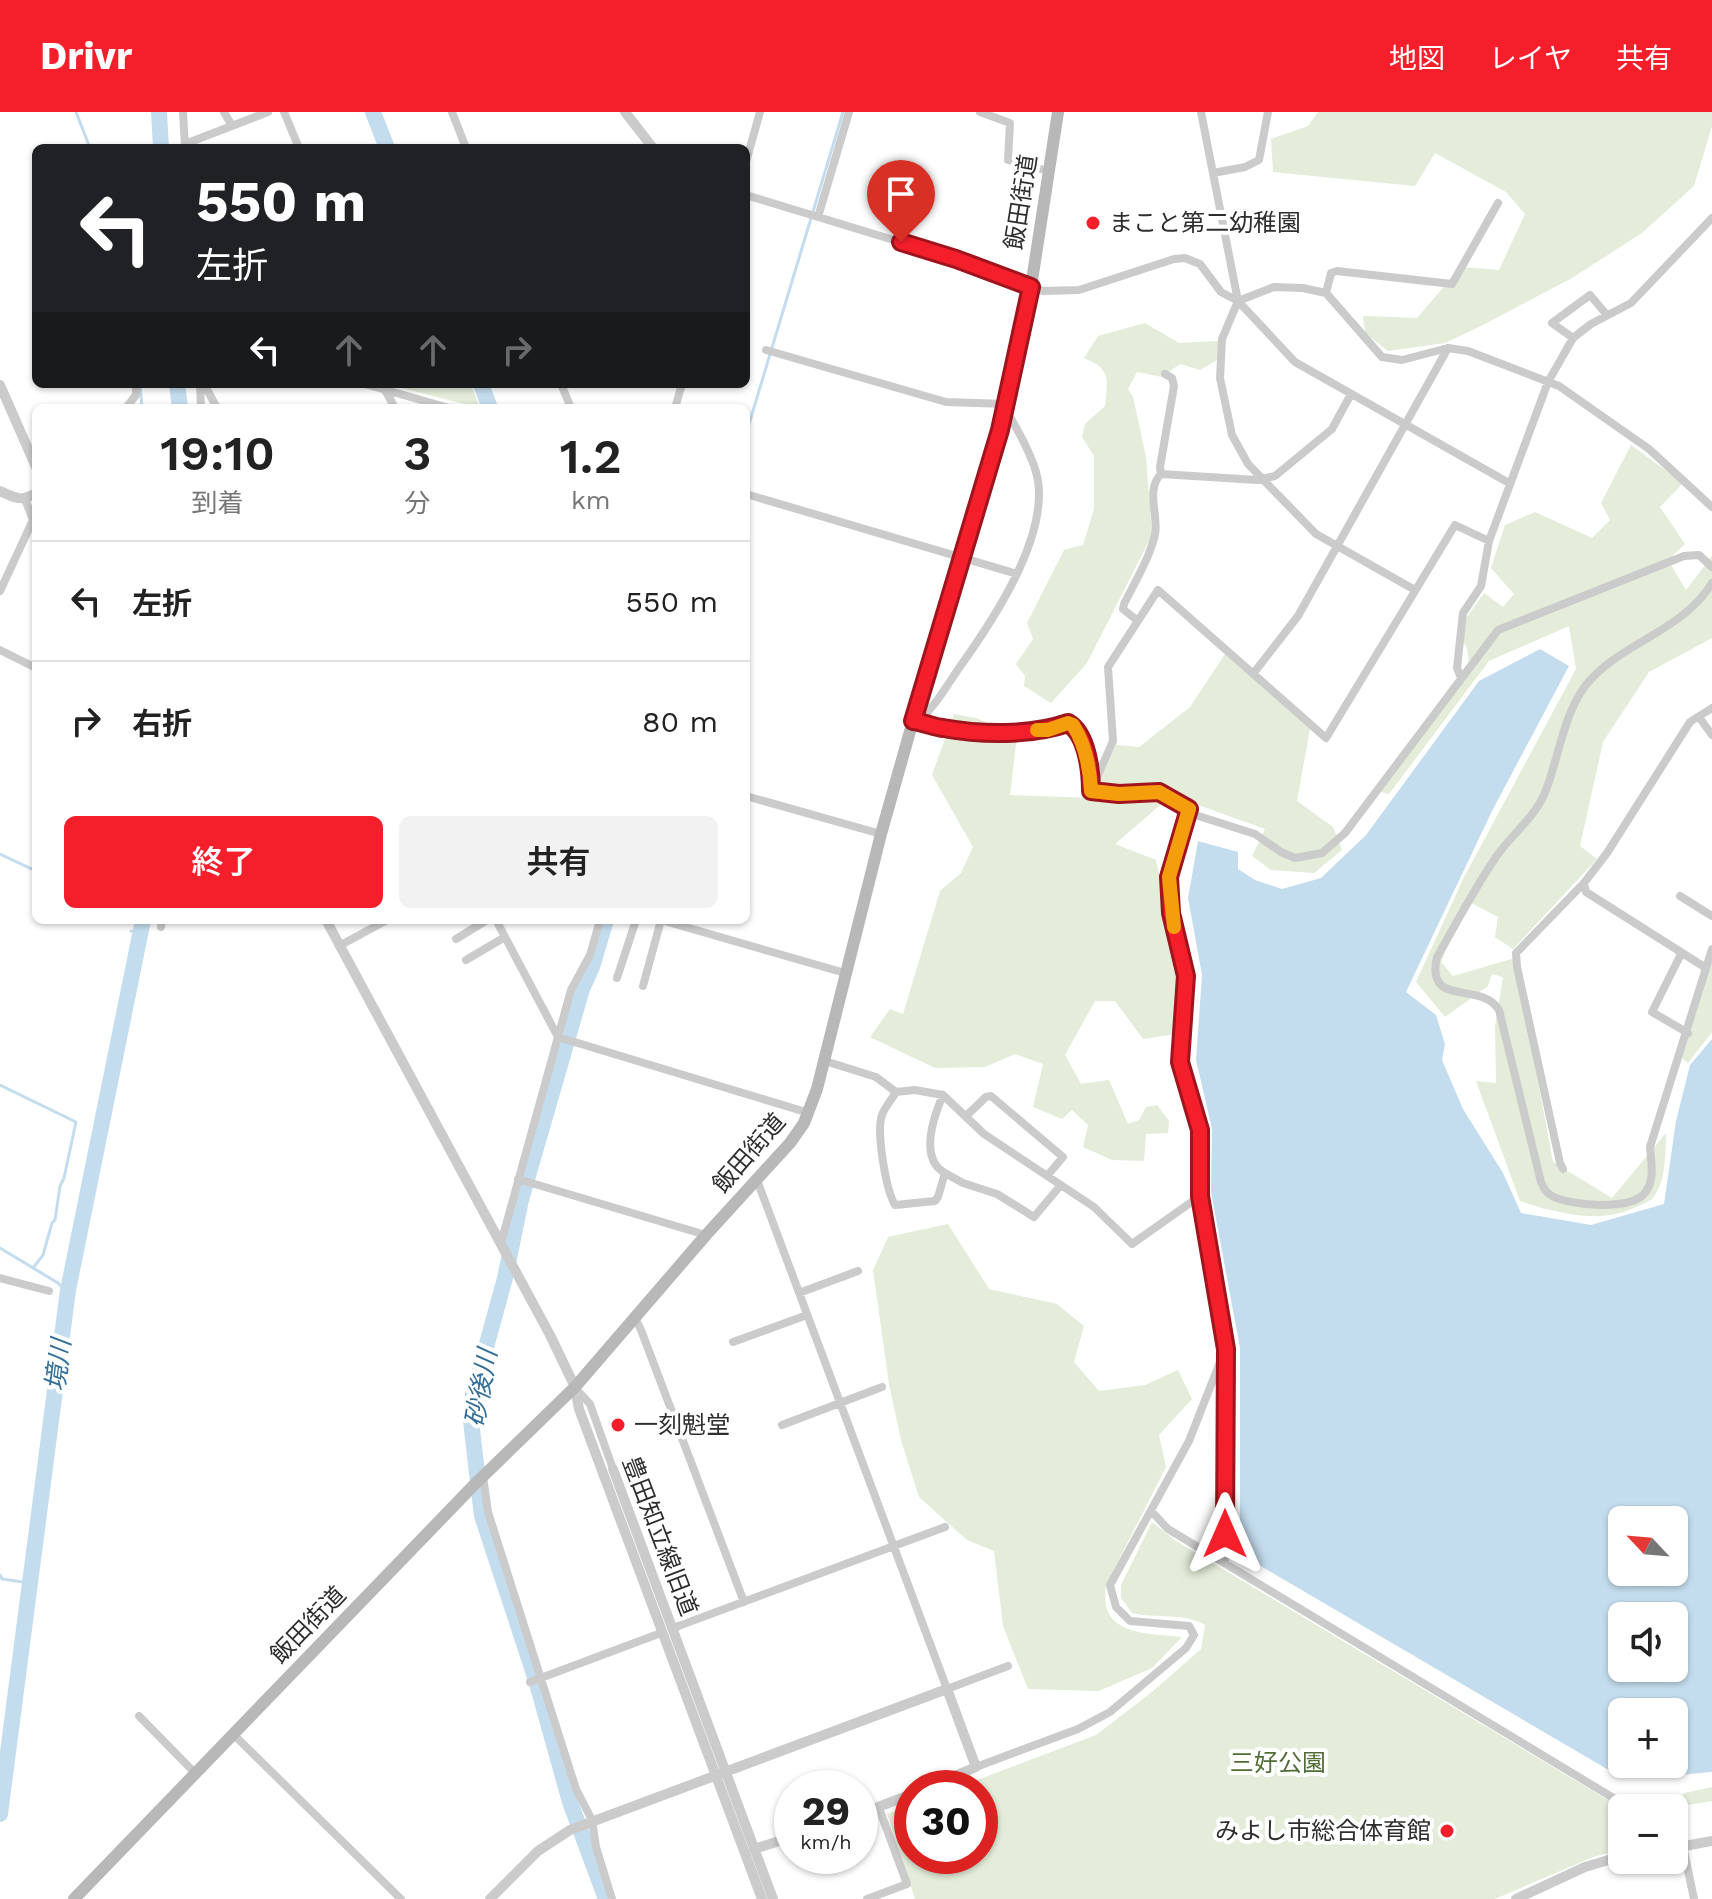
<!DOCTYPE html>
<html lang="ja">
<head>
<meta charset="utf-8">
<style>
  body { margin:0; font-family:"Work Sans","Noto Sans JP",sans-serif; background:#f2f2f2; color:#222; height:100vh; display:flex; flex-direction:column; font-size:30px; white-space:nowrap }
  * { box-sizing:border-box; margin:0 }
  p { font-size:26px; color:#767676 }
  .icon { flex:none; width:44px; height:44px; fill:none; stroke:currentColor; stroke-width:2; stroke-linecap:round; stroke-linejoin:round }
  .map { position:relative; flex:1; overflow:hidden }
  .drawer { position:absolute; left:32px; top:292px; width:718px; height:520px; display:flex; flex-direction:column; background:#fff; border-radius:12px; box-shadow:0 2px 6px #0004 }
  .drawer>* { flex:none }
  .banner { position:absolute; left:32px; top:32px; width:718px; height:244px; border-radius:12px; box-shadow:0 2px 6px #0004; background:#202124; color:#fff; overflow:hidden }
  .needle { width:52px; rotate:296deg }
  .controls { position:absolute; left:1608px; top:1394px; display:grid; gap:16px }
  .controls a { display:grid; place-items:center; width:80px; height:80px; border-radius:12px; background:#fff; box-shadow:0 2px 6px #0004; font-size:40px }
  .speed { position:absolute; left:774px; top:1658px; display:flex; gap:16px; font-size:40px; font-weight:700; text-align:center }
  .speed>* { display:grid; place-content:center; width:104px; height:104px; border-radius:50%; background:#fff; box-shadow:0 2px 6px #0004; line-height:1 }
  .speed small { font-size:20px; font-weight:400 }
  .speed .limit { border:12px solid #d22; background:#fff; color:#111 }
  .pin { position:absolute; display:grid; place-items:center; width:68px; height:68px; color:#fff; margin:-82px -34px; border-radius:50% 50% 50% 0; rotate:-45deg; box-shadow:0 0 8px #0007 }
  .pin .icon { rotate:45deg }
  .me { position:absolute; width:88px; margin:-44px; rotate:0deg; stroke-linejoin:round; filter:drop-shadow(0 0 6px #0008) }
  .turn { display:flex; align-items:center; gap:28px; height:168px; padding:0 32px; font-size:36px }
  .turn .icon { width:104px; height:104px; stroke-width:2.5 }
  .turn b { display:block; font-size:56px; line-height:68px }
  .lanes { display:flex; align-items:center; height:76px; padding:0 32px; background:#0003; justify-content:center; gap:40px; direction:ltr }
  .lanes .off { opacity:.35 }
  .eta { display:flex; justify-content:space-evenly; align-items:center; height:136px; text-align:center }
  .eta b { font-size:48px; font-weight:600; line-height:56px }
  .cta { display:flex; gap:16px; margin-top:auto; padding:16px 32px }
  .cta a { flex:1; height:92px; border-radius:12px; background:#f51f2c; color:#fff; font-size:32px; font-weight:600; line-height:92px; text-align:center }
  .cta a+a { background:#f2f2f2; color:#222 }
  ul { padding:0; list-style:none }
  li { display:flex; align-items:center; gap:24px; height:120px; padding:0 32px; border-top:2px solid #e0e0e0 }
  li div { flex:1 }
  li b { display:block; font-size:30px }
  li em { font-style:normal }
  header { display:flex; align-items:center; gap:48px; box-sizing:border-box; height:112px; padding:0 40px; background:#f51f2c; color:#fff }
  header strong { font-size:38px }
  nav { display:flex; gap:44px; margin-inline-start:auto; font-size:28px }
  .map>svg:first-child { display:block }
  .green { fill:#e3edd9 }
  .water { fill:#c4ddee; fill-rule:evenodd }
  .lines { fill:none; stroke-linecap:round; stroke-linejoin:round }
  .stream { stroke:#c4ddee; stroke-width:3 }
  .river { stroke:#c4ddee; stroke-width:16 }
  .minor { stroke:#cbcbcb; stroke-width:8 }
  .tertiary { stroke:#cbcbcb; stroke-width:10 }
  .secondary { stroke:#b8b8b8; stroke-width:12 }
  .route-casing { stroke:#9f141d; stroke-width:20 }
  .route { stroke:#f51f2c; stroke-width:14 }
  .slow { stroke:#f59e0b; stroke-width:14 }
  .poi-dot { fill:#f51f2c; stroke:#fff; stroke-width:3 }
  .labels { text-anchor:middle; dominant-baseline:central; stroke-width:8; stroke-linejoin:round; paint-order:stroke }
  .street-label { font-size:24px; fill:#2e2e2e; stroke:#fff }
  .poi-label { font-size:24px; fill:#2e2e2e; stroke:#fff; text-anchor:start }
  .park-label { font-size:24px; fill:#506d37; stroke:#fff }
  .water-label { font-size:26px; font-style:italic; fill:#346f97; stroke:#fff }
</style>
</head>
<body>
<header>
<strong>Drivr</strong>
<nav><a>地図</a><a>レイヤ</a><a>共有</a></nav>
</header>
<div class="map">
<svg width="1712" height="1787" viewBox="0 0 1712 1787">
  <rect width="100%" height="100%" fill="#fff"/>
  <path class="green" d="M1318,0H1712V14L1694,74L1642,121L1572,166L1479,215L1445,231L1388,239L1365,221L1363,204L1417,206L1461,155L1499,158L1525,102L1506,80L1435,41L1415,74L1273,60L1271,27L1308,14Z
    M1145,211L1179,231L1218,229L1217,248L1200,258L1180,252L1162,265L1137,260L1128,277L1133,285L1146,345L1152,423L1087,551L1051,591L1024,574L1025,564L1016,552L1033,527L1027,511L1064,438L1083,433L1094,397V344L1082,325L1085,312L1105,294C1108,267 1111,257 1084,246L1098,224Z
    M397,272H471L480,296L398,275Z
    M1631,333L1683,371L1660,395L1685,432L1668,448L1686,478L1712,444V526L1649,560L1603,630L1580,734L1597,747L1513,837L1495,825L1498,805L1467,789L1441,850L1453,864L1515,846L1553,1050L1612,1086L1666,1021C1665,1042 1667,1069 1652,1087C1648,1090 1640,1093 1636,1095C1600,1113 1556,1101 1520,1089L1476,969L1496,971L1495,915L1503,865L1492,862L1488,874L1445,905L1416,870L1463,767L1576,557L1569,514L1489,549L1389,682L1381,680L1470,559L1467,536L1457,519L1484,481L1503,495L1514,482L1491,456L1505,413L1535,400L1592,426L1610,408L1601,391Z
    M1225,542L1310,617L1297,689L1333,715L1342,738L1314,761L1271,758L1252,744L1265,717L1193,691L1174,681L1115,732L1156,748L1181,863L1175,922L1143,927L1115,889H1095L1065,943L1081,972L1109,968L1128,1012L1139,1008L1146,995L1157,993L1169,1009L1168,1021L1146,1022L1144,1049L1112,1048L1083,1035L1088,1013L1072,998L1062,1007L1033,995L1043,952L1015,942L985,955L935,956L870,925L890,897L903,902L940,779L961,761L973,735L932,663L954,602L976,606L1017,624L1010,683L1092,686L1116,633L1139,635L1190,595Z
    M1712,849V920L1688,951L1682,946Z
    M948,1112L989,1177L1057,1192L1084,1214L1074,1250L1099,1279L1145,1273L1178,1258L1192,1287L1159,1323L1166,1355L1106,1473C1098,1524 1145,1521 1182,1525L1152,1556L1099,1579L1028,1577L1003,1514L994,1439L967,1428L919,1385L901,1328L889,1272L873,1158L888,1125Z
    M1152,1410L1176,1429L1618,1694L1619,1704L1608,1715L1616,1739L1593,1745L1495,1787H915L887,1702L912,1693V1744H980V1676H956L1096,1623L1152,1580L1201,1537L1205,1513C1183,1500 1156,1507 1132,1501L1121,1486V1473Z
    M1712,1675V1689L1676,1695L1684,1681Z"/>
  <path class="water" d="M1540,537L1569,554L1492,699L1406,880L1436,903L1445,932L1442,948L1463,997L1503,1061L1521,1101L1591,1113L1664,1092L1676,1009L1690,953L1712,927V1660L1646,1666L1607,1657L1240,1442V1236L1211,1080L1212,1017L1196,948L1202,863L1188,786L1198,729L1238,740V757L1255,768L1282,777L1321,766L1366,723L1479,569ZM1622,1408H1674V1460H1622ZM1622,1504H1674V1556H1622ZM1622,1600H1674V1652H1622Z"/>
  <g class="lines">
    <path class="stream" d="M76,0L90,36
      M140,272L142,296
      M746,322L843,0
      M0,742L36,759
      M131,819L140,821
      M0,973L76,1010L64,1066L60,1074L55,1108L52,1111L43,1143L33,1156
      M0,1136L58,1171L67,1180
      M0,1463L2,1467L30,1471"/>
    <path class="river" d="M159,0L161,36
      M373,0L387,36
      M177,272L180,296
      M481,272L490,296
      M606,808L592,855L582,877L521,1088L505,1166L471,1290V1309L482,1404L536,1568L570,1690L606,1787
      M0,1702L68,1178L143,808"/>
    <path class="minor" d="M183,0L185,35
      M224,0L232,14
      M284,0L299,36
      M452,0L466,36
      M980,0L1010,11L1008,48L1048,59
      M1201,0L1238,189L1222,227L1220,266L1232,323L1248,352L1316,422L1415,478
      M185,32L268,0
      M746,50L760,0
      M1213,61L1245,55L1259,48L1268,0
      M746,83L956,147L1043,179L1079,178L1174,147L1185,146L1200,152L1221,180L1238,189L1295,250L1509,371
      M818,105L849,0
      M1326,181L1331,161L1337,159L1452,172L1498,91
      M1238,189L1274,175L1303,176L1326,181L1382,245L1402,248L1448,236L1468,239L1559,274L1649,337L1712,395
      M1573,226L1552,211L1590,183L1607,203
      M766,238L946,290L1006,292
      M200,272L201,296
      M204,272L217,296
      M365,272L449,296
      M561,272L571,296
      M385,278L395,296
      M126,296L136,283V272
      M675,296L682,272
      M1161,362L1160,355L1174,274L1172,266L1165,262
      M746,382L1017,462
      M1712,471C1684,517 1628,529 1593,565C1563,595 1560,645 1544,683C1533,707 1510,724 1496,745C1474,777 1456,812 1437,845C1425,897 1481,868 1499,898L1541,1070C1543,1075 1546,1081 1552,1084C1571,1094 1627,1098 1643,1083C1656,1070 1651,1050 1650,1035L1712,837
      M0,479L33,408L25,387
      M1138,509L1123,497L1124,492C1135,470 1149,447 1155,423C1159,404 1145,378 1161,362L1257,368L1275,364L1332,317L1351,282
      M0,538L36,556
      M1253,562L1298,504L1448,236
      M1461,566L1457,556L1463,501L1481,474L1489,429L1548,270L1573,226L1591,212L1631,191L1712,106
      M1699,605L1712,623
      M914,609C923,610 931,614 939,616C976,624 1032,623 1068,611C1085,622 1091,655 1091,675
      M919,609C936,593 946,575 959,556C992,510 1047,428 1038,369C1035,348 1016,314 1005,297
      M1091,679L1119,682L1159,680L1189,697V701L1255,722L1281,740L1295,746L1322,741L1345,721L1498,518L1684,444L1699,443L1712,455
      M1091,679L1113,629L1108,555L1158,478L1326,626L1455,413L1489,429
      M746,684L881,722
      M1189,701L1178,728L1169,765L1171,801L1186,864L1180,950L1200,1018V1084L1226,1237L1225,1451
      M1584,771L1586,780L1706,856
      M1680,784L1712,804
      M496,808L558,925L809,1001
      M661,808L845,861
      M161,815L162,808
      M456,827L487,808
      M339,834L387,808
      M1681,842L1652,900L1688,921
      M466,848L505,825
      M617,866L636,808
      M643,874L661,808
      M825,949L876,965L896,980L915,978L943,983L984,1022L1094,1095L1132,1132L1200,1084
      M896,980C892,987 885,995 882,1003C876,1020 886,1078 895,1093L935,1089L938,1085L945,1061C918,1046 934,1004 943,983
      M966,1004L986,985L991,984L1063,1045L1047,1064
      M1563,1057L1560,1051L1517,855L1516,841L1584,771L1607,741L1690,610L1712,596
      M945,1061L963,1071L997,1082L1034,1105L1060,1074
      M518,1067L706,1123
      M757,1068L947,1577L1008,1554
      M501,1131L571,878L590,843L600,808
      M0,1166L49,1179
      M799,1181L858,1159
      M635,1206L641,1218L744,1490
      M733,1230L807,1203
      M575,1276L590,1292L613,1357
      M782,1313L882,1275
      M483,1364L488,1400L576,1677L592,1708L596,1735L612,1787
      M1151,1399L1168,1417L1630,1696
      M673,1516L945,1415
      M530,1570L661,1521
      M139,1604L195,1661
      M233,1622L401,1787
      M976,1655L1078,1617L1110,1600L1186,1536L1194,1523L1189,1514L1130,1509L1116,1495L1110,1473L1189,1329L1224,1240
      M1622,1712L1617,1716L1622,1738
      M1683,1734L1694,1787
      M867,1787L907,1772L879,1696"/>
    <path class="tertiary" d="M625,0L653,36
      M0,273L36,355
      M0,379C15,386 21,390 36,381
      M326,808L550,1223L575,1275L579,1297L762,1787
      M613,1357L773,1787
      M860,1702L912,1682
      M1674,1736L1712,1729
      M754,1737L792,1725
      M490,1787L538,1739L570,1718L947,1577L976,1655L926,1676
      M1516,1787L1585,1755L1622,1744"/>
    <path class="secondary" d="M74,1787L474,1373L575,1275L706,1123L790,1031L804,1011L817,977L881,722L942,506L1000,318L1031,175L1058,0"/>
  </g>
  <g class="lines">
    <g class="route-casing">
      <path id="route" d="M901,130L956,147L1031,175L1000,318L913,609C923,610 933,615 943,616C982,623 1030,624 1068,611C1087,622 1091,659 1091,679L1119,682L1159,680L1189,697L1169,765L1171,801L1186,864L1180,950L1200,1018V1084L1226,1237L1225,1422"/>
    </g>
    <use href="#route" class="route"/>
    <path class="slow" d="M1037,618H1048L1068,611L1073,613C1085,632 1090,657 1091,679L1119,682L1159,680L1189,697L1169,765L1174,815"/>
  </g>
  <g class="poi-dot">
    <circle cx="1093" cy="111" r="8"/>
    <circle cx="618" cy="1313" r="8"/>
    <circle cx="1447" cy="1719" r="8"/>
  </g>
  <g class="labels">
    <g class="street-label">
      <text transform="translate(1021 90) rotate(-81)">飯田街道</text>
      <text transform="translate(749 1041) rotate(-49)">飯田街道</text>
      <text transform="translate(660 1424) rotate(69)">豊田知立線旧道</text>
      <text transform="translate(308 1513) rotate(-46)">飯田街道</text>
    </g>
    <g class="poi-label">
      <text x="1109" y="111">まこと第二幼稚園</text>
      <text x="634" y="1313">一刻魁堂</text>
      <text x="1431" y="1719" text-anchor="end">みよし市総合体育館</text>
    </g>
    <g class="park-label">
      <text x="1278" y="1651">三好公園</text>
    </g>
    <g class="water-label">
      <text transform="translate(58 1253) rotate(-83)">境川</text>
      <text transform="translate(481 1276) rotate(-80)">砂後川</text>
    </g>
  </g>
</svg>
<div class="controls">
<a><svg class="needle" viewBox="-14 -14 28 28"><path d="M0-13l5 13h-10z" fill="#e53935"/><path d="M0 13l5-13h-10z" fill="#767676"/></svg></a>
<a><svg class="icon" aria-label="sound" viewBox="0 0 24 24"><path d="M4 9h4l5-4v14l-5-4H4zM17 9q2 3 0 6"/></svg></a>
<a>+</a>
<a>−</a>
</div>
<div class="speed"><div>29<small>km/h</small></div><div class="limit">30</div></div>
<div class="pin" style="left:901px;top:130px;background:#d93025"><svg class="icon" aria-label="arrive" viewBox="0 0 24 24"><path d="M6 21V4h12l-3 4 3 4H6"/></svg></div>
<svg class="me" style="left:1225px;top:1422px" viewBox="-20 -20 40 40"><path d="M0-17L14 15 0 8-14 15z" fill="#f51f2c" stroke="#fff" stroke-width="4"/></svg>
<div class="banner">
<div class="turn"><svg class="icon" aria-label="left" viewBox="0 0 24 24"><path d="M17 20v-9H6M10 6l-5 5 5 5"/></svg><div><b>550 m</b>左折</div></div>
<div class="lanes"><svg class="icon" aria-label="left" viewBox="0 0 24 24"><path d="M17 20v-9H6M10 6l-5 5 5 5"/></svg><svg class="icon off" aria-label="ahead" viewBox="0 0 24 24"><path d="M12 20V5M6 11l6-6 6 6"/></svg><svg class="icon off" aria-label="ahead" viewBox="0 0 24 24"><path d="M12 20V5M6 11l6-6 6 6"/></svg><svg class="icon off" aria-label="right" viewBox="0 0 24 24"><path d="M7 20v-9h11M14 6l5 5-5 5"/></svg></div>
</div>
<section class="drawer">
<div class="eta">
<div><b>19:10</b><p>到着</p></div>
<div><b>3</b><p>分</p></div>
<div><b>1.2</b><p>km</p></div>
</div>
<ul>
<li><svg class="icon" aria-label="left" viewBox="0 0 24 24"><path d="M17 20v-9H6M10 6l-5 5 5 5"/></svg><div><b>左折</b></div><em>550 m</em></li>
<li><svg class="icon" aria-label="right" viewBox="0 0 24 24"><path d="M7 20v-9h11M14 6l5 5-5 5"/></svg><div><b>右折</b></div><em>80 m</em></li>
</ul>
<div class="cta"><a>終了</a><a>共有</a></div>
</section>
</div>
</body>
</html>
